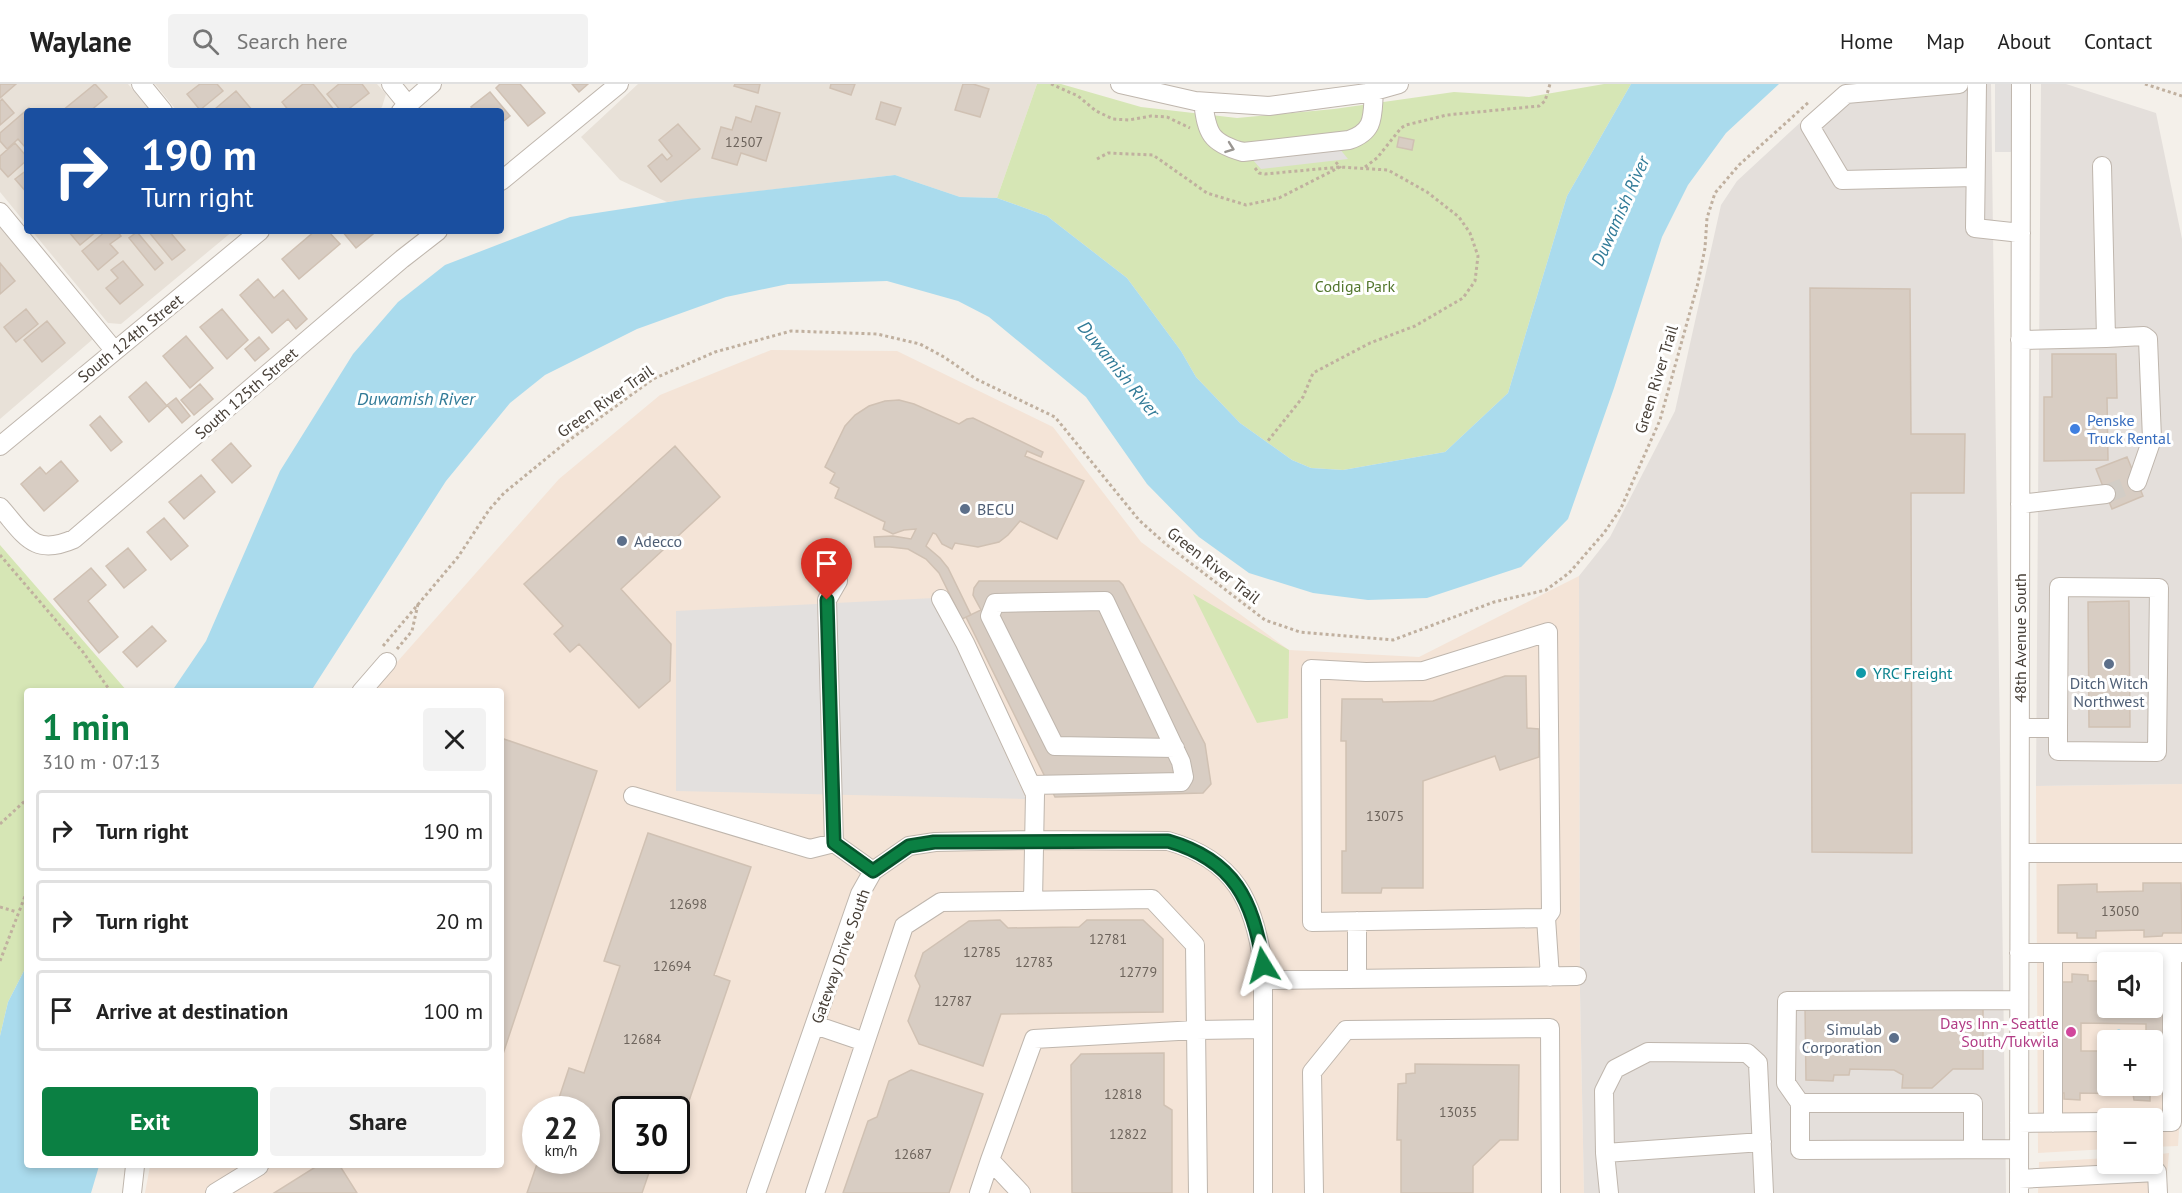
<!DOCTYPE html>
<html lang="en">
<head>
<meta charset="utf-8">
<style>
  body { margin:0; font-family:"PT Sans",sans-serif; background:#f2f2f2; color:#222; height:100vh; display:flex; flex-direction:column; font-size:22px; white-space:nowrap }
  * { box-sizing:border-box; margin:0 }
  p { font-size:20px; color:#767676 }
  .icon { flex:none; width:33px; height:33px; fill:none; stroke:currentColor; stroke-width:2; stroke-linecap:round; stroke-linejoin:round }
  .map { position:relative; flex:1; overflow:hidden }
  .sheet { position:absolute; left:24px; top:604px; width:480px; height:480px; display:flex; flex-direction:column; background:#fff; border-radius:6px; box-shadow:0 3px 9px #0003 }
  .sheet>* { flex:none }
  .banner { position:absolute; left:24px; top:24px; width:480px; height:126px; border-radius:6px; box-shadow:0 3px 9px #0003; background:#1a4fa0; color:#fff; overflow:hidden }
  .buttons { position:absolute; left:2097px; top:868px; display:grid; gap:12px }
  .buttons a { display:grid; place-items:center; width:66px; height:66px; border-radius:6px; background:#fff; box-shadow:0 3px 9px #0003; font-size:30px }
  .speed { position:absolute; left:522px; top:1012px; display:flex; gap:12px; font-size:30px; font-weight:700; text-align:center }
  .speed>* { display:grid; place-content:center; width:78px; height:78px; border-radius:50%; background:#fff; box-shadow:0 3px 9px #0003; line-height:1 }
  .speed small { font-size:15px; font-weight:400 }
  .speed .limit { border:3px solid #111; border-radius:9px; background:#fff; color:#111 }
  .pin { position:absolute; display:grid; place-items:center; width:51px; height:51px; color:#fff; margin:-62px -26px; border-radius:50% 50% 50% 0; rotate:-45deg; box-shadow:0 0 6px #0007 }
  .pin .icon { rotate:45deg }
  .me { position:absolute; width:66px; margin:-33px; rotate:352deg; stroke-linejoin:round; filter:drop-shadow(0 0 4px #0008) }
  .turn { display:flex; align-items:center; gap:21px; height:126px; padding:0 18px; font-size:27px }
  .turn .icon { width:78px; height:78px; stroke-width:2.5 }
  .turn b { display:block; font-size:42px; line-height:51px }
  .round { display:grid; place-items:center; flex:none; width:63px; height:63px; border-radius:6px; background:#f2f2f2 }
  .head { display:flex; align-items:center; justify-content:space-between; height:102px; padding:0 18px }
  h1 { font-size:36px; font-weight:600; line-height:45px; color:#0b8043 }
  .cta { display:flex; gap:12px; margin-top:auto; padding:12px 18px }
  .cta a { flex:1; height:69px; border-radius:6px; background:#0b8043; color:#fff; font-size:24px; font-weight:600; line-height:69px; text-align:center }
  .cta a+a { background:#f2f2f2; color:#222 }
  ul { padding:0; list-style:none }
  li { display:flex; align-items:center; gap:18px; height:81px; margin:0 12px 9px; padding:0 6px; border:3px solid #e0e0e0; border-radius:6px }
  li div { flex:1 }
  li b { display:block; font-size:22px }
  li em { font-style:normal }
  header { display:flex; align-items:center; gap:36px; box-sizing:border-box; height:84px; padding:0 30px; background:#fff; border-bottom:2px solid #e0e0e0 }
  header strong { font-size:28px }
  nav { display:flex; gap:33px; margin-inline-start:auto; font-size:21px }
  .search { width:420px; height:54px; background:#f2f2f2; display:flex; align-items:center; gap:15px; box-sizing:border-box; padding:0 21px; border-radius:6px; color:#767676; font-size:22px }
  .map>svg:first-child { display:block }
  .residential { fill:#e8e1d8 }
  .commercial { fill:#f4e4d7; fill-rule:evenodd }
  .industrial { fill:#e4dfdb }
  .green { fill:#d6e6b5 }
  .parking { fill:#e3e0de }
  .water { fill:#aadbed }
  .building { fill:#d8cdc3; stroke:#d0c1b3; stroke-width:1.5; fill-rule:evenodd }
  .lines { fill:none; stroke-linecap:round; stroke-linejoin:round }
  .minor-tunnel { stroke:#d2cdc6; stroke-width:18; stroke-dasharray:18 9; stroke-linecap:butt }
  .minor-casing { stroke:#bfb6ad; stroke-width:20 }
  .path { stroke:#c0b09f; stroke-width:3; stroke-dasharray:3 3; stroke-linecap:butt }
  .minor { stroke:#fff; stroke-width:18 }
  .oneway { stroke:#9a9692 }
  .route-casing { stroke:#07532c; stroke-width:15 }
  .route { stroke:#0b8043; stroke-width:10 }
  .shop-dot { fill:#3f7fe0; stroke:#fff; stroke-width:2 }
  .service-dot { fill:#5c6f8a; stroke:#fff; stroke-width:2 }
  .culture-dot { fill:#0f9aa8; stroke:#fff; stroke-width:2 }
  .hotel-dot { fill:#d1479c; stroke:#fff; stroke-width:2 }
  .labels { text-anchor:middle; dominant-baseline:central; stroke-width:6; stroke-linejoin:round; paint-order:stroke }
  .number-label { font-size:14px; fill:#6c635b }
  .park-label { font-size:16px; fill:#53772e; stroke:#fff }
  .street-label { font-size:16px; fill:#484038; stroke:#fff }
  .shop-label { font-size:16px; fill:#366cbe; stroke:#fff; text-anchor:start }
  .service-label { font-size:16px; fill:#4e5e75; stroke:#fff; text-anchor:start }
  .culture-label { font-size:16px; fill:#0d838f; stroke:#fff; text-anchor:start }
  .hotel-label { font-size:16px; fill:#b23c85; stroke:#fff; text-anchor:end }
  .water-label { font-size:18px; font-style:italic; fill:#307a97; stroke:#fff }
</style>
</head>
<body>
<header>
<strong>Waylane</strong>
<div class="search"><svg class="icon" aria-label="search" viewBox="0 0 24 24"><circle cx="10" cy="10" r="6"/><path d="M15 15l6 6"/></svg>Search here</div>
<nav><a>Home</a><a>Map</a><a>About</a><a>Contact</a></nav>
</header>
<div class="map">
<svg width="2182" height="1109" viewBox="0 0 2182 1109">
  <rect width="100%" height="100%" fill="#f4f0ea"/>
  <path class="residential" d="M0,0H128L151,27H27V141L0,108Z
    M155,0H377L386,10L382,23L378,27H177Z
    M638,0H1037L997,114L960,113L895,91L667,118L620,96L581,53Z
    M0,143L93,255L0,335Z
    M32,147H233L121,240L108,239Z"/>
  <path class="commercial" d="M771,266L897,267L1053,343L1141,458L1289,566L1419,573L1579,492L1580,908L1584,1109H145L150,1082H501V608L375,607L390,586L559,395L660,311ZM536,1026H586V1077H536ZM626,1026H676V1077H626Z
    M2182,700V999L2178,1062L2153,1063L2152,1035H2108L2107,1065L2038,1069L2036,702ZM2108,879H2152V924H2108ZM2108,957H2152V1002H2108Z
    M2169,1069L2165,1109H2038L2039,1078L2107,1074L2108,1080H2152L2153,1071Z"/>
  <path class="industrial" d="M1866,0H1991L2006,1109H1584L1580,908L1579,492L1610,453L1675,327L1721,121L1737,97L1803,36L1832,15Z
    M2041,0H2066L2156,29L2182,155V700L2036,702Z"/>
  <path class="green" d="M1037,0H1061L1141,23L1237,34L1334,25L1454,8L1529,13L1604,0H1631L1567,112L1508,309L1445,368L1343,386L1311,384L1292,376L1240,339L1196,293L1181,267L1127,194L1047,132L997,114Z
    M0,461L127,607L27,608V881L8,918L0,952Z
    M1193,510L1289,566L1288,634L1257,639Z"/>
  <path class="parking" d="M1995,0H2021V68H1995Z
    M1339,64L1348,75L1261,85L1252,75Z
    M934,514L1026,715L676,707V527Z"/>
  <path class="water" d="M1631,0H1779L1726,49L1688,101L1662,153L1614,304L1568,435L1521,483L1427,514L1368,516L1313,509L1249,489L1199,453L1147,400L1086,313L989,233L958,217L887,197L788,200L726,213L637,245L545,291L510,319L446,397L311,607H172L206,557L280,387L353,270L398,218L445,181L570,133L688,115L895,91L960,113L997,114L1047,132L1127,194L1181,267L1196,293L1240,339L1292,376L1311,384L1343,386L1445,368L1508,309L1567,112Z
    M27,881V1082H99L91,1109H0V952L8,918Z
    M2119,945L2131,952L2130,957L2107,958L2104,957V951Z"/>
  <path class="building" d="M0,0H16L0,14Z
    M95,0L107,13L90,27H62Z
    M200,0H217L223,7L200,26L187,10Z
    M303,0H313L335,27H289L282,18Z
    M339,0H362L369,9L346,27H341L327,10Z
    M500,0H520L545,29L528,42L496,4Z
    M572,0H588L579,8Z
    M735,0H760L758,9L734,2Z
    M831,0H855L851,11L830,4Z
    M963,0H973L989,5L980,33L955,26Z
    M236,7L253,27H217L215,25Z
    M490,8L510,32L501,39V27H474L471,23Z
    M2,15L14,29L0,41V17Z
    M881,18L901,24L895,41L876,35Z
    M756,22L780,29L766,77L741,69L737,81L712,74L721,43L732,46L736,33L751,38Z
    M29,24L32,27H27V62L25,63L18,55L7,65L0,57V49Z
    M678,40L700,65L661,98L648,82L662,70L667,76L672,72L659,56Z
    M1399,53L1414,56L1412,66L1397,63Z
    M15,59L27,73V76L8,93L0,84V72Z
    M27,86V109L15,95Z
    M68,147H97L80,161Z
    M106,147H117L121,152L110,160L118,169L98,186L82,167Z
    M148,147H169L185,166L172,176Z
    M315,147H328L340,160L299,195L282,175Z
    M342,147H371L373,150L356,164Z
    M137,148L163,179L155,186L129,154Z
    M123,177L143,201L120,220L106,204L118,194L111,186Z
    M0,179L15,197L0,210Z
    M258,195L274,214L283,206L307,235L296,245L288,235L272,249L240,211Z
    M1810,204L1910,205L1911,350H1965L1964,409H1911L1912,769L1812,768Z
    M26,225L38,240L16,258L4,243Z
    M222,225L248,256L227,275L200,243Z
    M47,237L65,259L42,278L24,256Z
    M186,252L213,284L190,304L163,272Z
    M259,253L269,265L255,277L245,265Z
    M2052,270H2116L2117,314H2107L2108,376L2044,377V313H2052Z
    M146,298L167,322L149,338L129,313Z
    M200,300L213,315L194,331L181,316Z
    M176,314L190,332L182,339L167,321Z
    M899,316L914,320L959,340L967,335L973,334L1043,368L1041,373L1027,367L1025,372L1084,397L1057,455L1020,437L1008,451L999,458L978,463L955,459L952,465L942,460L936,450L933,449L926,462L940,474L948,484L971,531L962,535L939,489L926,475L908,465L890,463H875L874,453L893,452L911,455L916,445L904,446L893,450L883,445L885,438L835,414L839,404L830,399L835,389L825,383L845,342L855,331L869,322L885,317Z
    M100,332L122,358L111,367L90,341Z
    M231,359L251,382L232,399L212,376Z
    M675,362L720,413L621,505L671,560L670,597L639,624L579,560L570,568L554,550L563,542L524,500Z
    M2127,373L2143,412L2112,425L2096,385Z
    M61,377L78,397L44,427L21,400L40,383L46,390Z
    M201,391L215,408L184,435L169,418Z
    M164,434L188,462L171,476L147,448Z
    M128,464L146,486L124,504L106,482Z
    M91,484L106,501L88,517L118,553L99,569L54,515Z
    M979,497H1119L1123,501L1205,660L1211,700L1203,709L1055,713L966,533L981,526L973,511L974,504Z
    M2129,517L2130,643H2089L2088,518Z
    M152,542L166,557L137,583L123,568Z
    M1505,592H1526L1527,644L1539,645V673L1500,686L1495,672L1423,697V804H1382L1381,809H1342V767H1346V657H1341L1342,615H1382L1383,618L1433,617Z
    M501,654L597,687L501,976Z
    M648,749L751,783L714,891L730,897L680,1043L676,1042V1026H626V1077H653L642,1109H527L538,1077H586V1026H555L569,984L584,989L620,882L604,877Z
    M2143,799H2181L2182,849H2163L2162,852L2144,853V846L2096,847V854H2077V849H2058V801L2097,800V808L2143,807Z
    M1000,836L1008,844L1079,843L1087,836H1143L1163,855V928L1001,930L983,982L919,960L908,937L920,902L915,892L923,869L969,837Z
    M2072,890L2088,891V897H2108V924H2152V897H2166L2165,1009H2150V1017L2134,1016L2133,1010L2080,1009V1016L2064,1015V1009H2060V898H2072ZM2081,939L2146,940V957H2152V1002H2108V967H2081Z
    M1983,922V985H1953L1932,1004H1902L1903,991L1894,986L1850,985L1849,991H1834L1833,997L1806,996L1805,923Z
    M1164,969V1021L1172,1026V1109H1072L1071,981L1081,970Z
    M1415,980L1519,981L1518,1056H1500L1473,1082V1109H1401V1056H1397L1398,1000L1406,999V990L1415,989Z
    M911,986L983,1010L949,1109H843L868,1037L877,1033L889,997Z
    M317,1082H340L357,1109H274Z"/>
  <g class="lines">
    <path class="minor-tunnel" d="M2106,410L2137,398"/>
    <g class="minor-casing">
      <path id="minor" d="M141,0L163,27
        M391,0L408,21
        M1120,0L1195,17L1269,22L1367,9L1399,0
        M1959,0L1846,10L1810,42L1842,96L1975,93
        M1977,0L1975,144L2021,149
        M1203,18C1207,49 1210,59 1243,68L1349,56C1376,47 1372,31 1374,7
        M401,27L432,0
        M501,97L619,0
        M0,128L114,266
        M2106,254L2144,252L2148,255L2152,355L2137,398
        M2020,256L2106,254L2102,82
        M0,362L260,147
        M2020,420L2106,410
        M0,423C25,451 33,473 74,455L402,175L438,147
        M941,515L965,559L1035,710L1033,817
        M361,608L387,578
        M2020,644H2058V667L2157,668L2159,504L2059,503L2058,644
        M1031,701L1181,698L1184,693L1181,678L1105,517L995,519L990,532L1055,662L1175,664
        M633,712L810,765L834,759L873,787
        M834,759L827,516L838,497
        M2020,769H2182
        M1546,834L1312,838L1311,585L1366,588L1423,587L1548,548L1551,827L1546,834L1550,893
        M1357,837V895
        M2019,869H2182
        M1263,896L1577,892
        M815,941L865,958
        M1800,1019L1786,999L1787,917L2019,916
        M2152,1038H2172V869
        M2019,1039L2108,1038
        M2053,1039V869
        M1973,1065V1019H1800V1066L2019,1065
        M1605,1069L1762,1058
        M2019,1095L2157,1088L2158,1109
        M132,1109L135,1082
        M215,1109L259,1082
        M756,1109L860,810L873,787L909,762L935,758L1034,756L1168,757C1235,776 1254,817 1263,881V1109
        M815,1109L904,842L941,818L1152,815L1195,861L1198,1109
        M979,1109L990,1076
        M1021,1109L990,1076L1034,955L1196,946L1263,945
        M1314,1109L1312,988L1346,946L1550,944L1551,1109
        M1609,1109L1605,1069L1604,1007L1615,985L1648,968L1747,969L1758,979L1764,1109
        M2019,1109L2021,0"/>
    </g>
    <path class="path" d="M1051,0L1078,12L1096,27L1113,35L1129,36L1151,32L1167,33L1190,44
      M2145,0L2182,12
      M1097,75L1108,69L1153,71L1207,109L1246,121L1279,114L1340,83L1334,76
      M1365,83L1377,74L1401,44L1406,41L1447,31L1539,22L1545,17L1550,0
      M1255,84L1259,89L1265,90L1340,83L1388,86L1427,108L1459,133L1470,149L1478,172L1475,197L1463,214L1415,242L1370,259L1313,289L1303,313L1267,358
      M0,471L83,568L111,608
      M383,562L458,473L489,426L504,409L564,360L653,295L715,268L791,247L877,250L920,260L944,273L976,295L1055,333L1139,436L1167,461L1265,536L1300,548L1393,556L1494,518L1546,506L1569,489L1604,449L1621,424L1660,336L1698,199L1705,164L1707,134L1715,109L1739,81L1809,18
      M397,565L412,547L418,520
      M0,740L27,715
      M0,823L17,828
      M0,877L27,807"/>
    <use href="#minor" class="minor"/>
  </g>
  <defs><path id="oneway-chevron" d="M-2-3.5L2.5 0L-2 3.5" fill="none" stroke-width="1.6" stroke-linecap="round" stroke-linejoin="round" transform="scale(1.5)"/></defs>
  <use class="oneway" href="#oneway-chevron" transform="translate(1230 64) rotate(20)"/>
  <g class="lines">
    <g class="route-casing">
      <path id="route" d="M827,516L834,759L873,787L909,762L934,758L1168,757C1234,776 1254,817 1263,881"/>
    </g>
    <use href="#route" class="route"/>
  </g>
  <circle class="shop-dot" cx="2075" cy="345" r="6"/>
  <g class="service-dot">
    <circle cx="965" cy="425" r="6"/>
    <circle cx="622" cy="457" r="6"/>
    <circle cx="2109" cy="580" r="6"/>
    <circle cx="1894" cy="954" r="6"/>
  </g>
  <circle class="culture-dot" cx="1861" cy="589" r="6"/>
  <circle class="hotel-dot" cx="2071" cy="948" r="6"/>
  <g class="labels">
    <g class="number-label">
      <text x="744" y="58">12507</text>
      <text x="1385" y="732">13075</text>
      <text x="688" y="820">12698</text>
      <text x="2120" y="827">13050</text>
      <text x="1108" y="855">12781</text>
      <text x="982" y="868">12785</text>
      <text x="1034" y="878">12783</text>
      <text x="672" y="882">12694</text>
      <text x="1138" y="888">12779</text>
      <text x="953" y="917">12787</text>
      <text x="642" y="955">12684</text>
      <text x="1123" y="1010">12818</text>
      <text x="1458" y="1028">13035</text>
      <text x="1128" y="1050">12822</text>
      <text x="913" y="1070">12687</text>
    </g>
    <g class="park-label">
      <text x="1355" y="202">Codiga Park</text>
    </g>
    <g class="street-label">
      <text transform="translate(130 254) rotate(-39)">South 124th Street</text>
      <text transform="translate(1656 295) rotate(-73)">Green River Trail</text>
      <text transform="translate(246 309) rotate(-41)">South 125th Street</text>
      <text transform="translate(605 317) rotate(-35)">Green River Trail</text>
      <text transform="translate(1214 481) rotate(38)">Green River Trail</text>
      <text transform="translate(2020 554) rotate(-90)">48th Avenue South</text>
      <text transform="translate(840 872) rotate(-70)">Gateway Drive South</text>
    </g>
    <g class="shop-label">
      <text x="2087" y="336">Penske<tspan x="2087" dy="18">Truck Rental</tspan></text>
    </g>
    <g class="service-label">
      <text x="977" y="425">BECU</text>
      <text x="634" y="457">Adecco</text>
      <text x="2109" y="599" text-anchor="middle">Ditch Witch<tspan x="2109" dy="18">Northwest</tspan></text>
      <text x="1882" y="945" text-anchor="end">Simulab<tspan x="1882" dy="18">Corporation</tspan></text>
    </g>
    <g class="culture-label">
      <text x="1873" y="589">YRC Freight</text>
    </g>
    <g class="hotel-label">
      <text x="2059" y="939">Days Inn - Seattle<tspan x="2059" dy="18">South/Tukwila</tspan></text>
    </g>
    <g class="water-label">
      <text transform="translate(1620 127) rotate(-66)">Duwamish River</text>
      <text transform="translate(1119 285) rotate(51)">Duwamish River</text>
      <text x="416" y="314">Duwamish River</text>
    </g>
  </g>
</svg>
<div class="buttons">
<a><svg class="icon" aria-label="sound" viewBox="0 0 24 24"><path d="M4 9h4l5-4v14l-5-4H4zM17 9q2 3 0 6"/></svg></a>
<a>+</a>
<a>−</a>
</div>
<div class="speed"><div>22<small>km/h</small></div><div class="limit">30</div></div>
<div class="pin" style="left:827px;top:516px;background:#d93025"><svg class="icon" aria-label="arrive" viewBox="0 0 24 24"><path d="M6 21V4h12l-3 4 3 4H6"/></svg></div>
<svg class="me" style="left:1263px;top:881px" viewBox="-20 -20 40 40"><path d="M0-17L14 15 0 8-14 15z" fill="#0b8043" stroke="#fff" stroke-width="4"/></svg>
<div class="banner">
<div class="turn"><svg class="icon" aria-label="right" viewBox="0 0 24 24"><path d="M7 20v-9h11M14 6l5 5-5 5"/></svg><div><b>190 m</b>Turn right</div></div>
</div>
<section class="sheet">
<div class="head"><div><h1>1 min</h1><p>310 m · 07:13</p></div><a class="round"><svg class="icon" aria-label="close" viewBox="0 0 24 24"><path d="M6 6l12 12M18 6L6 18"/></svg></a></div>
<ul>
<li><svg class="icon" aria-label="right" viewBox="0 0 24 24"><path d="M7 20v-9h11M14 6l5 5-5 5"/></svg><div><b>Turn right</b></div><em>190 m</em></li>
<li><svg class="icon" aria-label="right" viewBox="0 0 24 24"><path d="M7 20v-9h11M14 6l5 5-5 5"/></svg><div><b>Turn right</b></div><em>20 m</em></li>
<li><svg class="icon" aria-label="arrive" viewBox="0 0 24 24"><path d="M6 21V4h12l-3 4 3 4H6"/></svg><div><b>Arrive at destination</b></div><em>100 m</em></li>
</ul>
<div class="cta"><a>Exit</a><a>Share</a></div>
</section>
</div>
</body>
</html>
